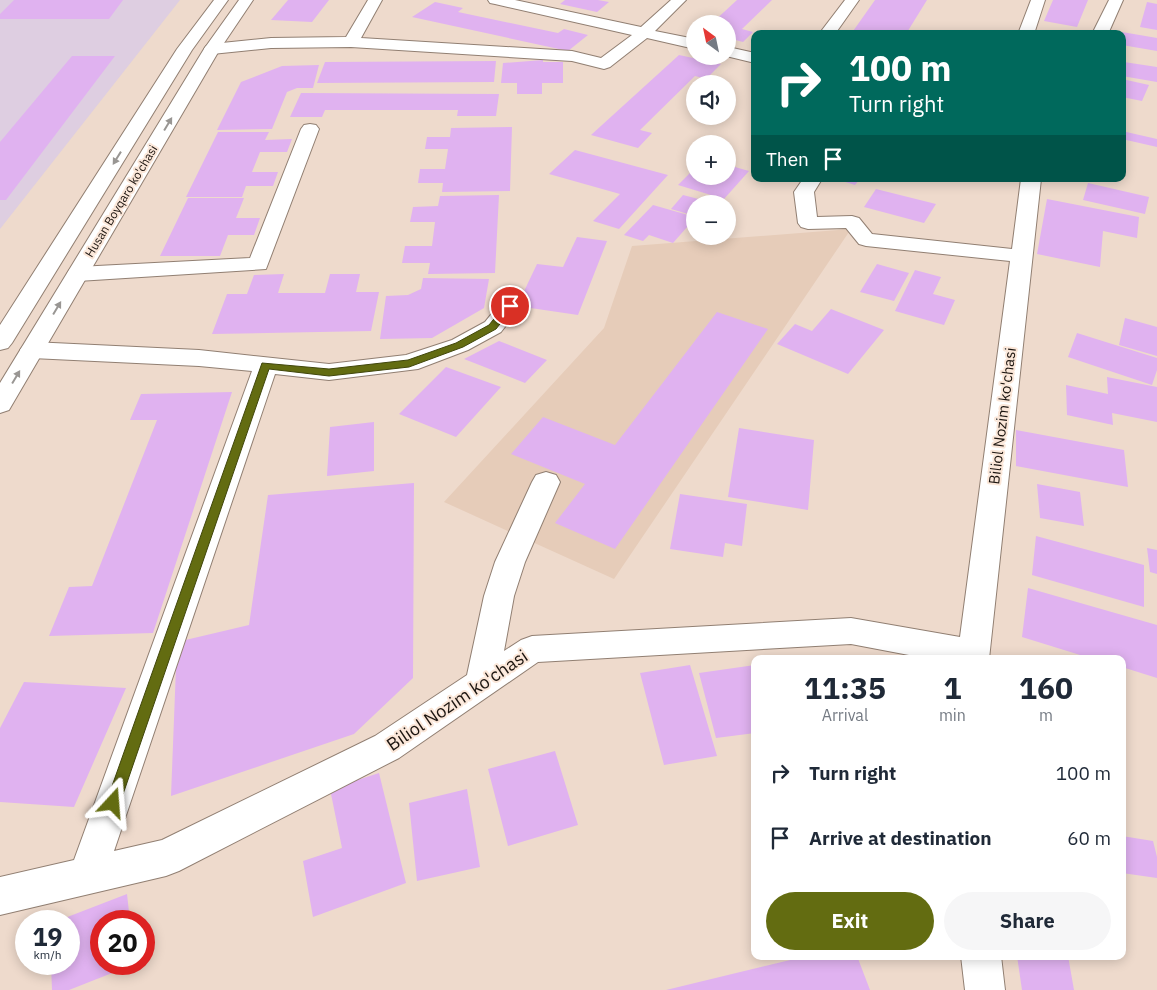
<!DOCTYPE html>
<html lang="en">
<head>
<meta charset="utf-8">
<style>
  body { margin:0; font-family:"IBM Plex Sans",sans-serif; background:#f6f6f7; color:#1f2937; height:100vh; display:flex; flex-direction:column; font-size:19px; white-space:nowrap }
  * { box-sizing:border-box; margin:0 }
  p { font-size:16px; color:#747a83 }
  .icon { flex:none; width:28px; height:28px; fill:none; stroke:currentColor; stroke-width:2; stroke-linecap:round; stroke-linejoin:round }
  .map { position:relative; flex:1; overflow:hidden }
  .sheet { position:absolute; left:751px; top:655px; width:375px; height:305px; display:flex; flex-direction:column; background:#fff; border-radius:10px; box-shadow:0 2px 12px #0003 }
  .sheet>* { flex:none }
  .top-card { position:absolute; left:751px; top:30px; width:375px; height:152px; border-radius:10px; box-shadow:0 2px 12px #0003; background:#00695c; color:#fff; overflow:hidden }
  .needle { width:32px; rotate:327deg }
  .controls { position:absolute; left:686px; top:15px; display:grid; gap:10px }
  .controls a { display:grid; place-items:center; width:50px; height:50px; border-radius:50%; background:#fff; box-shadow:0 2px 12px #0003; font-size:25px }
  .speed { position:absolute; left:15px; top:910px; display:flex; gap:10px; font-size:25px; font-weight:700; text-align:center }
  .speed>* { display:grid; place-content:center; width:65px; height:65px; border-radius:50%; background:#fff; box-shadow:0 2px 12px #0003; line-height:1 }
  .speed small { font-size:12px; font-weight:400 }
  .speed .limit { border:8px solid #d22; background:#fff; color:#111 }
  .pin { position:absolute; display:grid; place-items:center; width:42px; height:42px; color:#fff; margin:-21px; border:2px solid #fff; border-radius:50%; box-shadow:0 1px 5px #0007 }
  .me { position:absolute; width:55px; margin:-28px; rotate:19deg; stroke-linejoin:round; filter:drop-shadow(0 0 4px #0008) }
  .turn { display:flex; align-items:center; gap:18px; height:105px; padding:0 15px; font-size:22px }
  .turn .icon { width:65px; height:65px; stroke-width:2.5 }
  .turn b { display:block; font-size:35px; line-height:42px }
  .then { display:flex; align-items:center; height:48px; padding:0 15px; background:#0003; gap:10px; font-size:19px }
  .eta { display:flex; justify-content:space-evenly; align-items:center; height:85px; text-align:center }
  .eta b { font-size:30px; font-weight:700; line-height:35px }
  .primary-button { display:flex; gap:10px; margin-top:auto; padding:10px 15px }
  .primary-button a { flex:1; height:58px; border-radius:30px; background:#636c11; color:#fff; font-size:20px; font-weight:700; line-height:58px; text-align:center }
  .primary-button a+a { background:#f6f6f7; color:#1f2937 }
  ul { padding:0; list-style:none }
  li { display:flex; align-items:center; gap:15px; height:65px; padding:0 15px }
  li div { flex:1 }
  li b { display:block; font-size:19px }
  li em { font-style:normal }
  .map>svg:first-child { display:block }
  .industrial { fill:#decee1 }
  .built { fill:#e6ccb9 }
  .building { fill:#e0b2f0 }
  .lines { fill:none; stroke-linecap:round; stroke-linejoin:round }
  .minor-casing { stroke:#917f72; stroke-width:2 }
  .major-casing { stroke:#917f72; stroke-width:2 }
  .minor { fill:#fff; fill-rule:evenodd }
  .major { fill:#fff; fill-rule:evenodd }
  .oneway { fill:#999693 }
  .route { fill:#636c11; stroke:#40460b }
  .labels { text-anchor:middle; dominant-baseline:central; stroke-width:4; stroke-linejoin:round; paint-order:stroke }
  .far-street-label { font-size:12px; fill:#1c1510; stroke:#fbe7d9 }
  .street-label { font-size:15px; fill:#1c1510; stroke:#fbe7d9 }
  .near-street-label { font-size:18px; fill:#1c1510; stroke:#fbe7d9 }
</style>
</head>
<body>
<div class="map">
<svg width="1157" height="990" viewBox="0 0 1157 990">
  <rect width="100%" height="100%" fill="#eedacc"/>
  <path class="industrial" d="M0,0H180L0,229Z"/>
  <path class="built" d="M851,229L614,579L444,502L604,328L632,246Z"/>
  <path class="building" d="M14,0H123L109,19H0V14Z
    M288,0H329L312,22L271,20Z
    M565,0H598L609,2L597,12L560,4Z
    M737,0H772L742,29L753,32L743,42L728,38V24H711Z
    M875,0H927L906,34H851Z
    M1053,0H1088L1077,27L1044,21Z
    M435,2L463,8L458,12L558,33L564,29L588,35L568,51L412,17Z
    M1147,2L1157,4V30L1140,27Z
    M1122,32L1157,38V51L1122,45Z
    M679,55L721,64L706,79L695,76L640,130L652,133L638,148L591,135Z
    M72,56H115L6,200H0V142Z
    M543,60V62H563V83H542V94H517V83H501L503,63Z
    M496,61L494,82L317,83L325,62Z
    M1124,62L1157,67V82L1122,76Z
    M319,65L313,88H297L287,92L272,129L217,130L241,82L282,66Z
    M1122,79L1149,85L1142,101L1122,97Z
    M301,93L499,94L496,116H457L458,110H325L322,117H290Z
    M512,127L510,191L442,192L443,183H418L420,169H445L448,149H425L427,137H450L451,128Z
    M1122,131L1157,139V147L1122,139Z
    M218,132H269L265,140L292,139L287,152H260L252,172H278L273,186H246L242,197H186Z
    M575,150L668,175L619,229L593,221L620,194L549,174Z
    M728,165L749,171L724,199L678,185L695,168V176H728Z
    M836,179H860L855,185Z
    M1088,183L1149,197L1145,214L1083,200Z
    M876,189L936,204L924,223L864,207Z
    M499,195L495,273L428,274L430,263H402L405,246H432L435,222H410L413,207L438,206L440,196Z
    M683,195L714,203V204H695V216L671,209Z
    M188,198H244L236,218H260L254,235H228L220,256H160Z
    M1047,199L1139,217L1137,238L1103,231L1100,267L1037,254Z
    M653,205L695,217V218L673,243L649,235L643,241L624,235Z
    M577,237L607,241L578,315L517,306L537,264L563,267Z
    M877,264L909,273L894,301L860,292Z
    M915,270L941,277L933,294L955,300L944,325L895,311Z
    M284,274L278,293H325L330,274H360L356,292H379L371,331L212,334L227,294H247L254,275Z
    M423,278L489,279L484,308L432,338L380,339L386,296L408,295L421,289Z
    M831,309L884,330L848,374L777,344L795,324L812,331Z
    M717,312L768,329L615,549L555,523L585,484L511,454L543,417L615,445Z
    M1125,318L1157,327V356L1119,345Z
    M1077,333L1157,358V370L1152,385L1068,357Z
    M499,341L547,360L525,383L464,359Z
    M446,367L501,387L456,437L399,414Z
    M1107,377L1157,387V422L1112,413L1113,425L1067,415L1066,385L1108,394Z
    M232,392L153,633L49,636L69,587L92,586L157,420H130L141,394Z
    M374,422V471L327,476L330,427Z
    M739,428L814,440L808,510L728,497Z
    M1016,430L1124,450L1128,487L1016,466Z
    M414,483L413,678L354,734L171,796L177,642L249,625L268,495Z
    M1037,484L1080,492L1084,526L1040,518Z
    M680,494L747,504L742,546L725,543L723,557L670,549Z
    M1036,536L1144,565V607L1032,575Z
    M1147,548L1157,550V574L1150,572Z
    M1028,588L1157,625V678L1122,667V659H1093L1022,637Z
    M690,665L717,756L664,765L640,673Z
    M755,665V733L716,738L699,673Z
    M24,682L126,688L74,807L0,802V728Z
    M555,751L578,825L508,846L488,769Z
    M379,773L406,883L313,917L303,861L342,848L330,789Z
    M467,789L480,867L417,881L409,803Z
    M1122,836L1153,841L1157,857V878L1122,873Z
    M127,894L130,921H101V964H135L69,990H52L51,964H69V921H57Z
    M807,956H857L870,990H666Z
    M1017,956H1068L1074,990H1022Z"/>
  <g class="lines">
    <g class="minor-casing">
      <path id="minor" d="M368,0H382L361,38L572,51L601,58L632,35L495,4L490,3L488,0H515L641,27L671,0H686L655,31L695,39V49L647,38L610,67L604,69L572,61L351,47L271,48L212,54L206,52L204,49L206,46L212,44L271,38L346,37Z
        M845,0H859L835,34H819Z
        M1031,0H1045L1034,34H1018Z
        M1109,0H1123L1108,34H1092Z
        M728,47L755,53V63L726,56H728Z
        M310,124L316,125L319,129L266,269L78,281L70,279L67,274L70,269L78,267L250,258L301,129L304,125Z
        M803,179H822L814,192L817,217L852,216L859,218L872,234L1012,249L1021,179H1041L989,659H930L851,644L538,662L399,758L179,871L166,876L0,915V877L74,860L252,371L199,366L32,358L24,355L20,350L24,345L32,342L199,350L329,364L406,355L452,340L485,322L502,301L510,299L518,301L521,306L501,332L468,350L418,369L329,380L275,374L114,851L162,840L375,736L467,675L484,596L495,562L532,482L536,475L546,472L556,475L560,482L525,562L514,596L504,651L521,640L532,636L851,618L960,637L1010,261L866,246L859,244L846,228L808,229L801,227L798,223L794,192Z
        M961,956H1001L1005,990H965Z"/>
    </g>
    <g class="major-casing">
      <path id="major" d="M214,0H228L192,50L12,343L8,348L0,350V325L177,49Z
        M239,0H253L220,49L9,410L0,413V383L204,49Z"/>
    </g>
    <use href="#minor" class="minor"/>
    <use href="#major" class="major"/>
  </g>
  <defs><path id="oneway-solid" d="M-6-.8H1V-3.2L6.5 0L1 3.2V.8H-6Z" transform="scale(1.25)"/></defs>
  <g class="oneway">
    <use href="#oneway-solid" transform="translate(168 124) rotate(-59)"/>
    <use href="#oneway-solid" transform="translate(117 158) rotate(122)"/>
    <use href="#oneway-solid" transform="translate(57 308) rotate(-59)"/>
    <use href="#oneway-solid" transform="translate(16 377) rotate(-59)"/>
  </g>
  <path class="route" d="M506,304H513L514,306L496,329L463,347L409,367L329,376L269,369L120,803L118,808L113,810L108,808L106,803L262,363L329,369L408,360L456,343L489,325Z"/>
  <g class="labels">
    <g class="far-street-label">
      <text transform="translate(121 201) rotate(-59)">Husan Boyqaro ko'chasi</text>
    </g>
    <g class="street-label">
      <text transform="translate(1002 416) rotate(-83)">Biliol Nozim ko'chasi</text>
    </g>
    <g class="near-street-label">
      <text transform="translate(457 700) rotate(-34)">Biliol Nozim ko'chasi</text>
    </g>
  </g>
</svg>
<div class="controls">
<a><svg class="needle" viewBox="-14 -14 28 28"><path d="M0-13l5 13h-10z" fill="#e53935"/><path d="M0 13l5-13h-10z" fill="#747a83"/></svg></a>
<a><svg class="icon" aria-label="sound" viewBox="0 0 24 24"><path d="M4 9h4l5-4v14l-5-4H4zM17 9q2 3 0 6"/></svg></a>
<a>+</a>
<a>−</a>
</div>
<div class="speed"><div>19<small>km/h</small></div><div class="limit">20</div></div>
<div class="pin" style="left:510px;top:306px;background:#d93025"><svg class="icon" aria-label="arrive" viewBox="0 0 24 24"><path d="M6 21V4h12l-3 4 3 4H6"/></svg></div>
<svg class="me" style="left:113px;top:803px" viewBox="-20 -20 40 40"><path d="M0-17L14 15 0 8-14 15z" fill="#636c11" stroke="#fff" stroke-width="4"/></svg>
<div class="top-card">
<div class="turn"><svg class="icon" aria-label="right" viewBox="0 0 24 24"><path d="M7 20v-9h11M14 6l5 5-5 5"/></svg><div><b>100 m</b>Turn right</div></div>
<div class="then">Then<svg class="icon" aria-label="arrive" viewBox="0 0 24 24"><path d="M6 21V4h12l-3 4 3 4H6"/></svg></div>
</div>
<section class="sheet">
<div class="eta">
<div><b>11:35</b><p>Arrival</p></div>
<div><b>1</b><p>min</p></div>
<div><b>160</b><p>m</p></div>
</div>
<ul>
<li><svg class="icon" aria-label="right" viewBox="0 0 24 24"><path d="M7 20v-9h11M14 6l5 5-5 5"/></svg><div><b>Turn right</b></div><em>100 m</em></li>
<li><svg class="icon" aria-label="arrive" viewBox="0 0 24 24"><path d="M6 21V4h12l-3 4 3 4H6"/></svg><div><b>Arrive at destination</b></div><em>60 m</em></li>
</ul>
<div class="primary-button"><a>Exit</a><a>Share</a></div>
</section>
</div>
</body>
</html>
